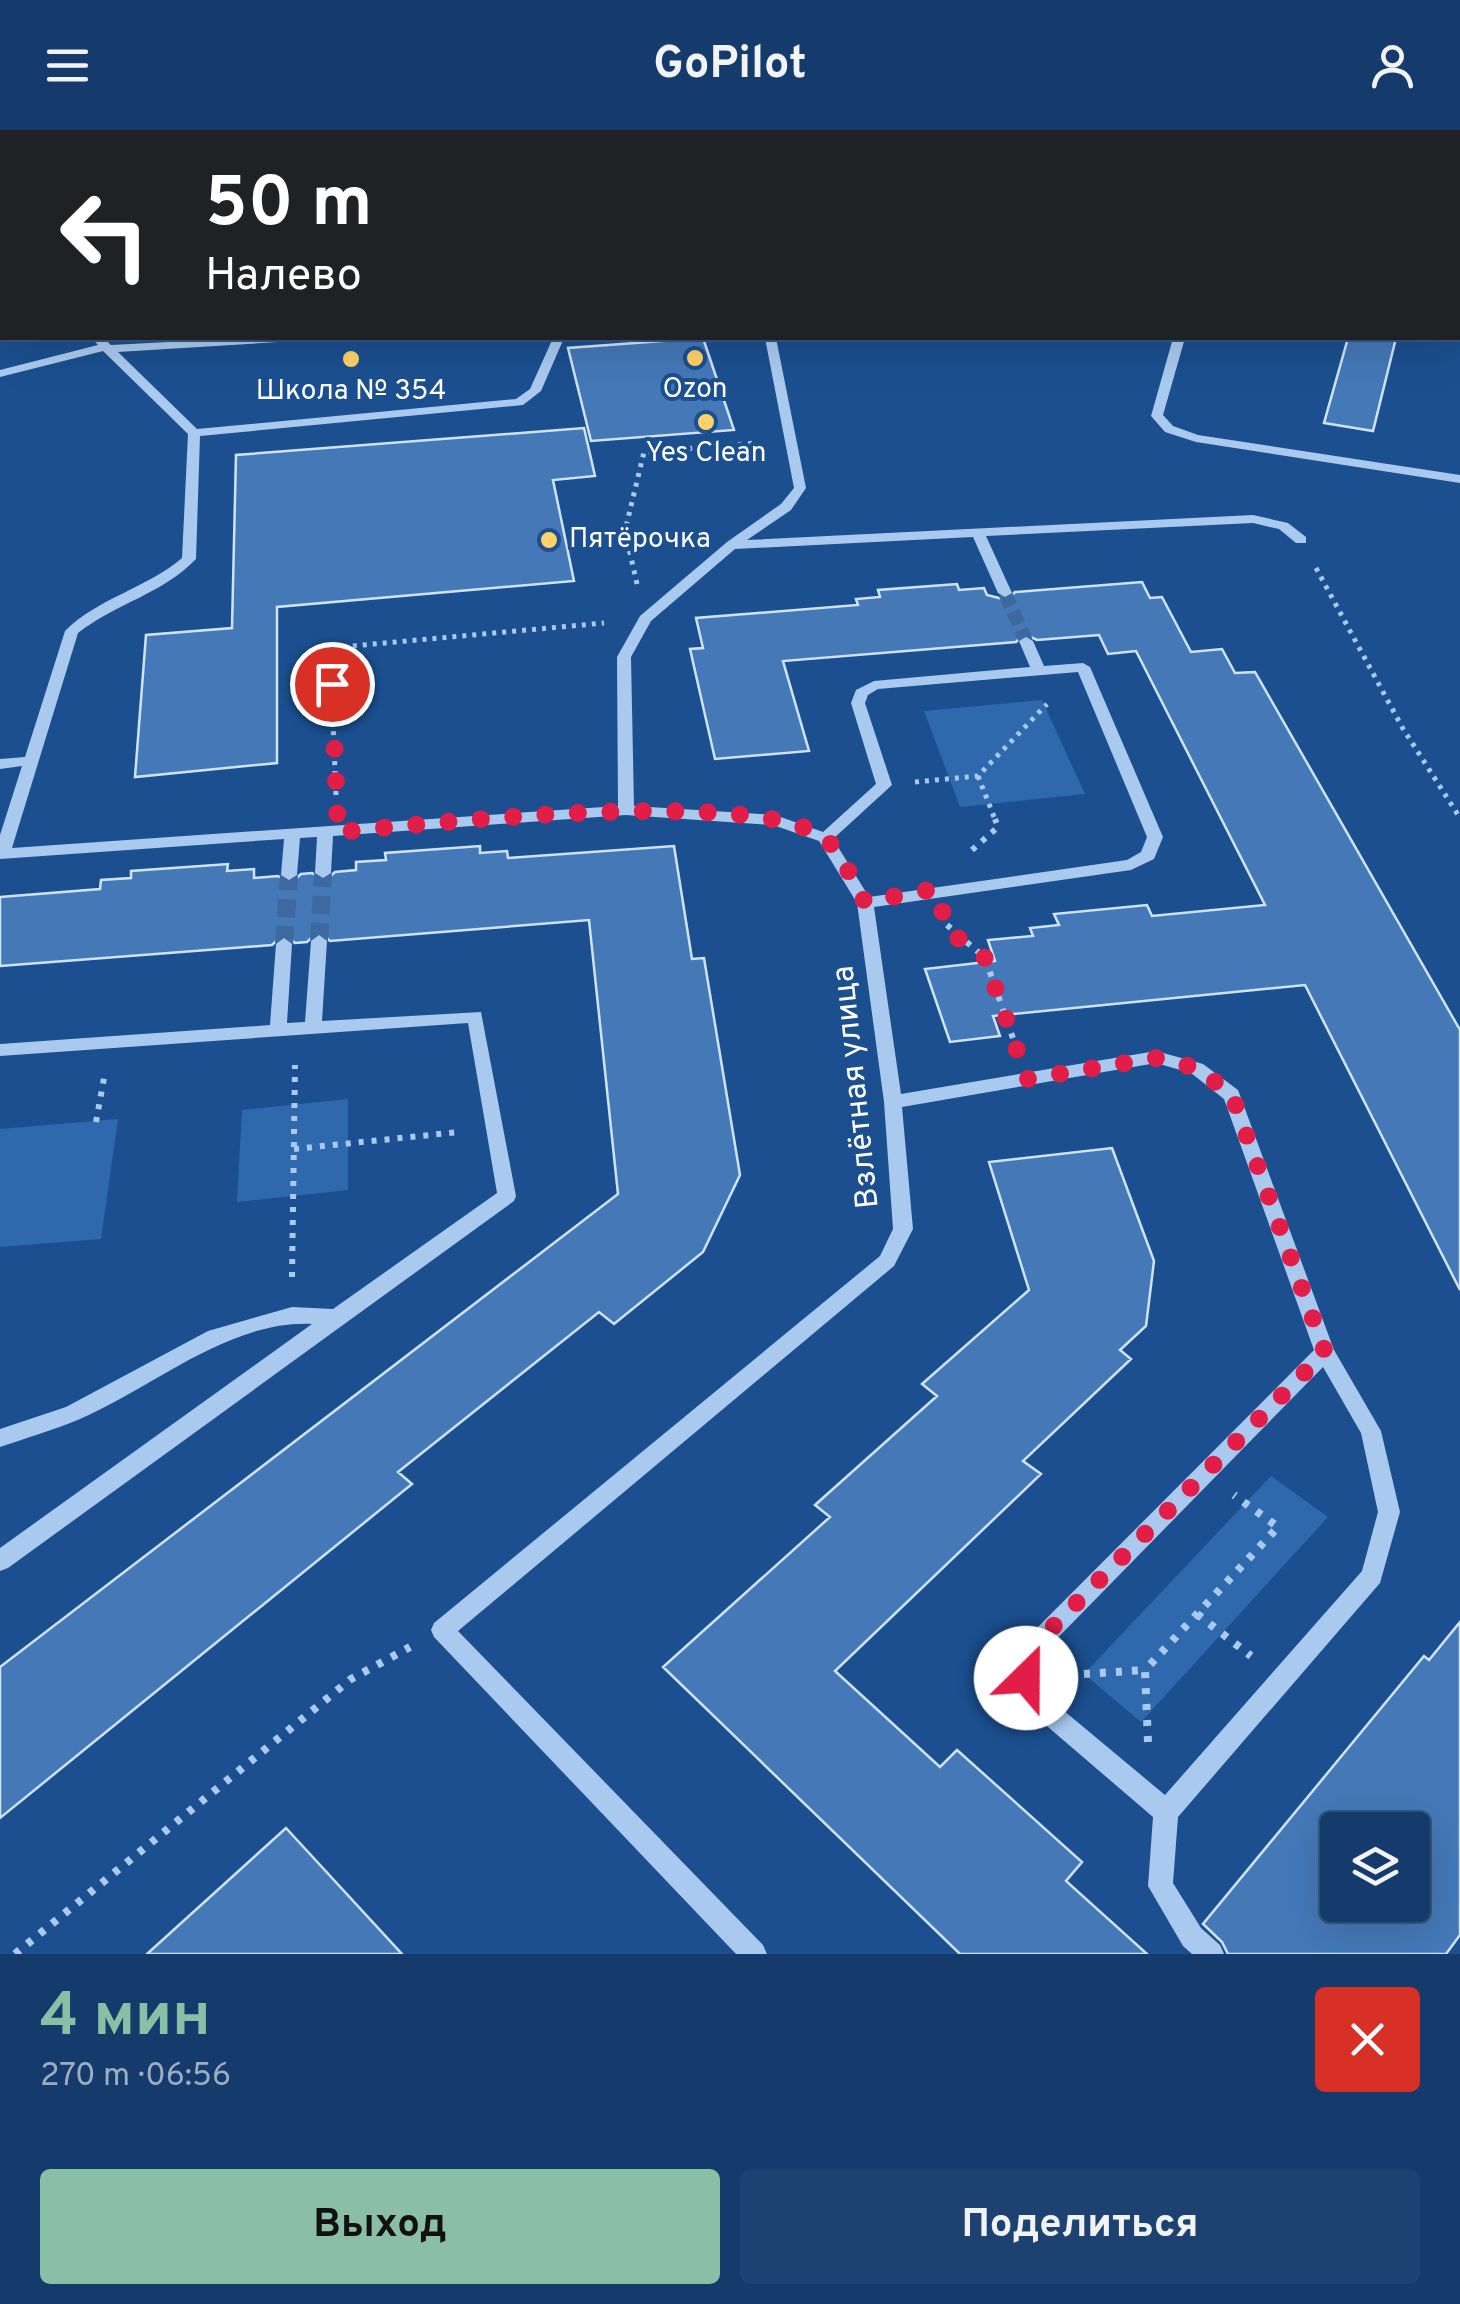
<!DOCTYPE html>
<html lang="ru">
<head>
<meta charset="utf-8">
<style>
  body { margin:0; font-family:Overpass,sans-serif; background:#1d4271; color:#f1f3f6; height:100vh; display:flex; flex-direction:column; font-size:38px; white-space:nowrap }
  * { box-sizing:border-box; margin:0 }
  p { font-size:32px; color:#9dadc1 }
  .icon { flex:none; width:55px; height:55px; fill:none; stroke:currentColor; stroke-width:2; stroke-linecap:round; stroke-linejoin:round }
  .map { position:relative; height:1824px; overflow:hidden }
  .details { display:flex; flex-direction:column; background:#143b6b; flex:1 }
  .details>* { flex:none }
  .banner { position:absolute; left:0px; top:0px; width:1460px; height:210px; box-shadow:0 10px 40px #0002,0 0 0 2px #33557e; background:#202124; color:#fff; overflow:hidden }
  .buttons { position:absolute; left:1320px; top:1682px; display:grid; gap:20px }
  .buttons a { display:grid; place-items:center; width:110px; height:110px; border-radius:10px; background:#143b6b; box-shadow:0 10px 40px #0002,0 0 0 2px #33557e; font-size:50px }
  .pin { position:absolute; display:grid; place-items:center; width:85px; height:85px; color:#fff; margin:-42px; border:5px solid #fff; border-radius:50%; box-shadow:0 2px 10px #0007 }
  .me { position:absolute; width:110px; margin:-55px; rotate:23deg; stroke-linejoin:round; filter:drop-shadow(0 0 8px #0008) }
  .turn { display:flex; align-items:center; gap:35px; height:210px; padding:0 40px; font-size:45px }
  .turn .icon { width:130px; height:130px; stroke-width:2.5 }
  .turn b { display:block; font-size:70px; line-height:85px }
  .round { display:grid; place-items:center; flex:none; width:105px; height:105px; border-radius:10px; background:#1d4271 }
  .summary { display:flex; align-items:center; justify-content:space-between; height:170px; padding:0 40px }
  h1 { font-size:60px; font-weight:700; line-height:75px; color:#8abfa5 }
  .button { display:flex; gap:20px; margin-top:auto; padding:20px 40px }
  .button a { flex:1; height:115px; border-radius:10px; background:#8abfa5; color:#111; font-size:40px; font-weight:700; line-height:115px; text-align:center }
  .button a+a { background:#1d4271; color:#f1f3f6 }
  header { display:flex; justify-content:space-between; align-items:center; height:130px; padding:0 40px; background:#143b6b; font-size:45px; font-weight:700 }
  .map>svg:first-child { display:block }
  .green { fill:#2e69ad }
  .building { fill:#4478b7; stroke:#cfe3fa; stroke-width:2.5; fill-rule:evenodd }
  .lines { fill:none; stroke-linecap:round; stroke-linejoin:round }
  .minor-tunnel-far1 { stroke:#3d69a0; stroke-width:14; stroke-dasharray:14 6; stroke-linecap:butt }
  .minor-tunnel { stroke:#3d69a0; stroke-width:18; stroke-dasharray:18 9; stroke-linecap:butt }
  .path-far2 { stroke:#a9c9ee; stroke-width:5; stroke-dasharray:4 6; stroke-linecap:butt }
  .path-far1 { stroke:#a9c9ee; stroke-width:6; stroke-dasharray:5 8; stroke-linecap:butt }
  .path { stroke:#a9c9ee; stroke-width:8; stroke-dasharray:6 10; stroke-linecap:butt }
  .minor { fill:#a9c9ee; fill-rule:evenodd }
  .route { stroke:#e11d48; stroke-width:18; stroke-dasharray:0 32.4 }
  .poi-dot { fill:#ffd166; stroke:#1b4f8f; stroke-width:4 }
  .labels { text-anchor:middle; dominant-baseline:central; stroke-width:8; stroke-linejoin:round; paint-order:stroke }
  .far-poi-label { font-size:28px; fill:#fff; stroke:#1b4f8f }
  .street-label { font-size:32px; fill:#fff; stroke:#1b4f8f }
</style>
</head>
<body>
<header><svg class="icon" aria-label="menu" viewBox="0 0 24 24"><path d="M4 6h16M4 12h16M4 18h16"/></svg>GoPilot<svg class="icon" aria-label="person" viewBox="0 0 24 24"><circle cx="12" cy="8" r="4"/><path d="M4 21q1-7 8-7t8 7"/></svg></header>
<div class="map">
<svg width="1460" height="1824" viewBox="0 0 1460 1824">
  <rect width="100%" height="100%" fill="#1b4f8f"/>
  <path class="green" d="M1042,570L1085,664L960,677L924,581Z
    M348,969V1060L237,1072L242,980Z
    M118,989L101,1109L0,1117V999Z
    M1271,1346L1328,1387L1141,1592L1084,1544Z"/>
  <path class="building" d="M703,208L734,300L591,311L568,218Z
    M1348,208H1396L1373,301L1324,293Z
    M584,298L595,346L553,350L574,451L277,477V633L135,647L146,505L232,498L236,325Z
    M1142,452L1150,468L1162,467L1191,522L1222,519L1235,543L1255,542L1460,900V1160L1305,855L993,886L1000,906L950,912L925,839L995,831L988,810L1033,806L1030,798L1059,795L1054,784L1147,775L1152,786L1265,775L1136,521L1108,524L1099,505L1037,510L1024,504L1016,512L783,531L809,621L715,629L690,519L703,518L696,488L858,475L856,469L880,467L878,460L957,454L959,460L984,458L987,465L1007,470L1015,462Z
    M480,716V723L507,721L508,728L674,716L692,829L704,828L740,1045L703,1122L614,1194L599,1182L398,1342L412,1354L0,1688V1537L618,1064L589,790L330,811L319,801L307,812L295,813L284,804L272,815L0,836V767L100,759L101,750L131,748V741L228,734L227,741L254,739V748L278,746L291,753L301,744L312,743L325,751L335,742L356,740V732L386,730L385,723Z
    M1112,1018L1154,1131L1146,1196L1120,1220L1131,1229L1023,1331L1041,1344L835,1541L940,1637L957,1620L1082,1732L1066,1751L1147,1824H960L663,1537L830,1387L815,1375L937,1266L922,1254L1029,1160L989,1032Z
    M1460,1492V1805L1446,1824H1228L1222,1812L1203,1794L1424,1526L1429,1530ZM1338,1700H1412V1775H1338Z
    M286,1698L402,1824H147Z"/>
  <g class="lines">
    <path class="minor-tunnel-far1" d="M1005,463L1026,511"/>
    <path class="minor-tunnel" d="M319,811L323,743
      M284,814L289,745"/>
    <path class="path-far2" d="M1316,438L1402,597L1460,688
      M637,454L625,401L644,322L756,313
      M978,646L996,692
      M915,652L978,646L1047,574
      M336,665L330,518L604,493"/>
    <path class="path-far1" d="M972,720L998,697L995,689
      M947,795L985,828L1015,914
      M96,992L104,948
      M294,1019L459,1002
      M292,1147L295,935"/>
    <path class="path" d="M1197,1484L1251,1526
      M1068,1545L1145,1540
      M1148,1612L1145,1540L1278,1397L1234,1365
      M15,1824L351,1549L410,1517"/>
    <path class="minor" d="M1240,0H1250V2H1241Z
      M0,65H2V71H0Z
      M0,103L2,104V111H0Z
      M0,175H2V181H0Z
      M92,208H103L111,215L245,208H299L294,211L118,222L197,299L516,269L530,259L553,208H564L541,261L523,275L200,306L196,429C164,463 115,474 78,503L12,718L618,676L617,527L640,486L727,412L781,374L794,358L765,208H776L806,358L791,380L747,410L1253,385L1288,393L1306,407V413H1296L1279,399L1253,393L986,406L1012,463L1005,467L998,463L973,407L735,419L651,491L631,527L634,676L775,685L823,702L876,654L851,573L856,560L874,551L1030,537L1019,511L1026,507L1033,511L1044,536L1083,533L1090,537L1163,707L1154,729L1131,740L874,777L901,964L1156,921L1203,934L1238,960L1334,1220L1381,1301L1400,1382L1380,1453L1178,1687L1173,1753L1201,1798L1220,1815L1224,1824H1192L1183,1816L1148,1756L1153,1687L1020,1573L1013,1526L1016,1519L1314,1220L1224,969L1191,943L1156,933L902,977L913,1099L894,1136L458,1501L763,1815L767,1824H736L434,1507L431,1500L434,1493L880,1126L893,1099L884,972L857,773L819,711L773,695L626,685L333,706L331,743L323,748L315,743L317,707L300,708L297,745L289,750L281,745L284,709L0,729V705L22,636L0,639V629L25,627L65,501C98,468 147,458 182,428L188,304L103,221L0,247V240L98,215ZM1078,542L1147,707L1141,722L1127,730L869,767L833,709L892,655L865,573L868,565L878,559ZM1323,1237L1361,1303L1378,1382L1362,1441L1165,1665L1039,1560L1036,1530Z
      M1173,208H1185L1163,285L1173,296L1198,305L1460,345V353L1196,312L1165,302L1151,286Z
      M319,805L327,811L322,891L481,882L516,1066L514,1071L8,1438L0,1441V1418L312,1194C229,1190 152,1258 80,1289C54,1300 26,1308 0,1317V1299L66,1277L208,1201L292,1177L333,1179L497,1063L468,893L0,926V914L270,895L276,814L284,808L292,814L287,893L305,892L311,811Z"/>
  </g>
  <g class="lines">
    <path class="route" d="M332,554L338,702C431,694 756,656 824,708C841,720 854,755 865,772L934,759L950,802L985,828L1027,949L1156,928L1197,938L1232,965L1325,1222L1024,1526L1026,1548"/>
  </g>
  <g class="poi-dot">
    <circle cx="695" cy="228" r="10"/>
    <circle cx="351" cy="229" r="10"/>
    <circle cx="706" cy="292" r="10"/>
    <circle cx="549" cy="410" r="10"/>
  </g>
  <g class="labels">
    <g class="far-poi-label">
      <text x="695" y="260">Ozon</text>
      <text x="351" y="262">Школа № 354</text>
      <text x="706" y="324">Yes Clean</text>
      <text x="569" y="410" text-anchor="start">Пятёрочка</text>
    </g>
    <g class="street-label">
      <text transform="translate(857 957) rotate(-96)">Взлётная улица</text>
    </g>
  </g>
</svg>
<div class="buttons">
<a><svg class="icon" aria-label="layers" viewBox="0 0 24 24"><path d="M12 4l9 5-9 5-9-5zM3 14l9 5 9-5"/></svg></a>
</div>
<div class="pin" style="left:332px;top:554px;background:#d93025"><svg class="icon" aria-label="arrive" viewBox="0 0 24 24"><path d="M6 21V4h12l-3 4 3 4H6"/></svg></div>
<svg class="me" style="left:1026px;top:1548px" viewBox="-20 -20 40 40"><circle r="19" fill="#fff"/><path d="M0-13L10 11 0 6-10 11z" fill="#e11d48"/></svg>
<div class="banner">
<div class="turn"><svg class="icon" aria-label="left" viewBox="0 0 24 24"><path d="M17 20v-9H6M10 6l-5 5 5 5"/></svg><div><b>50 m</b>Налево</div></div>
</div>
</div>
<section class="details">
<div class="summary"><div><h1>4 мин</h1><p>270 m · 06:56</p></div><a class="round" style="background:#d93025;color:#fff"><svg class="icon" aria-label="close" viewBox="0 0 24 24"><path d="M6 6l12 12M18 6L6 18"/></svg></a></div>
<div class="button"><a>Выход</a><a>Поделиться</a></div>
</section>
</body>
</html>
